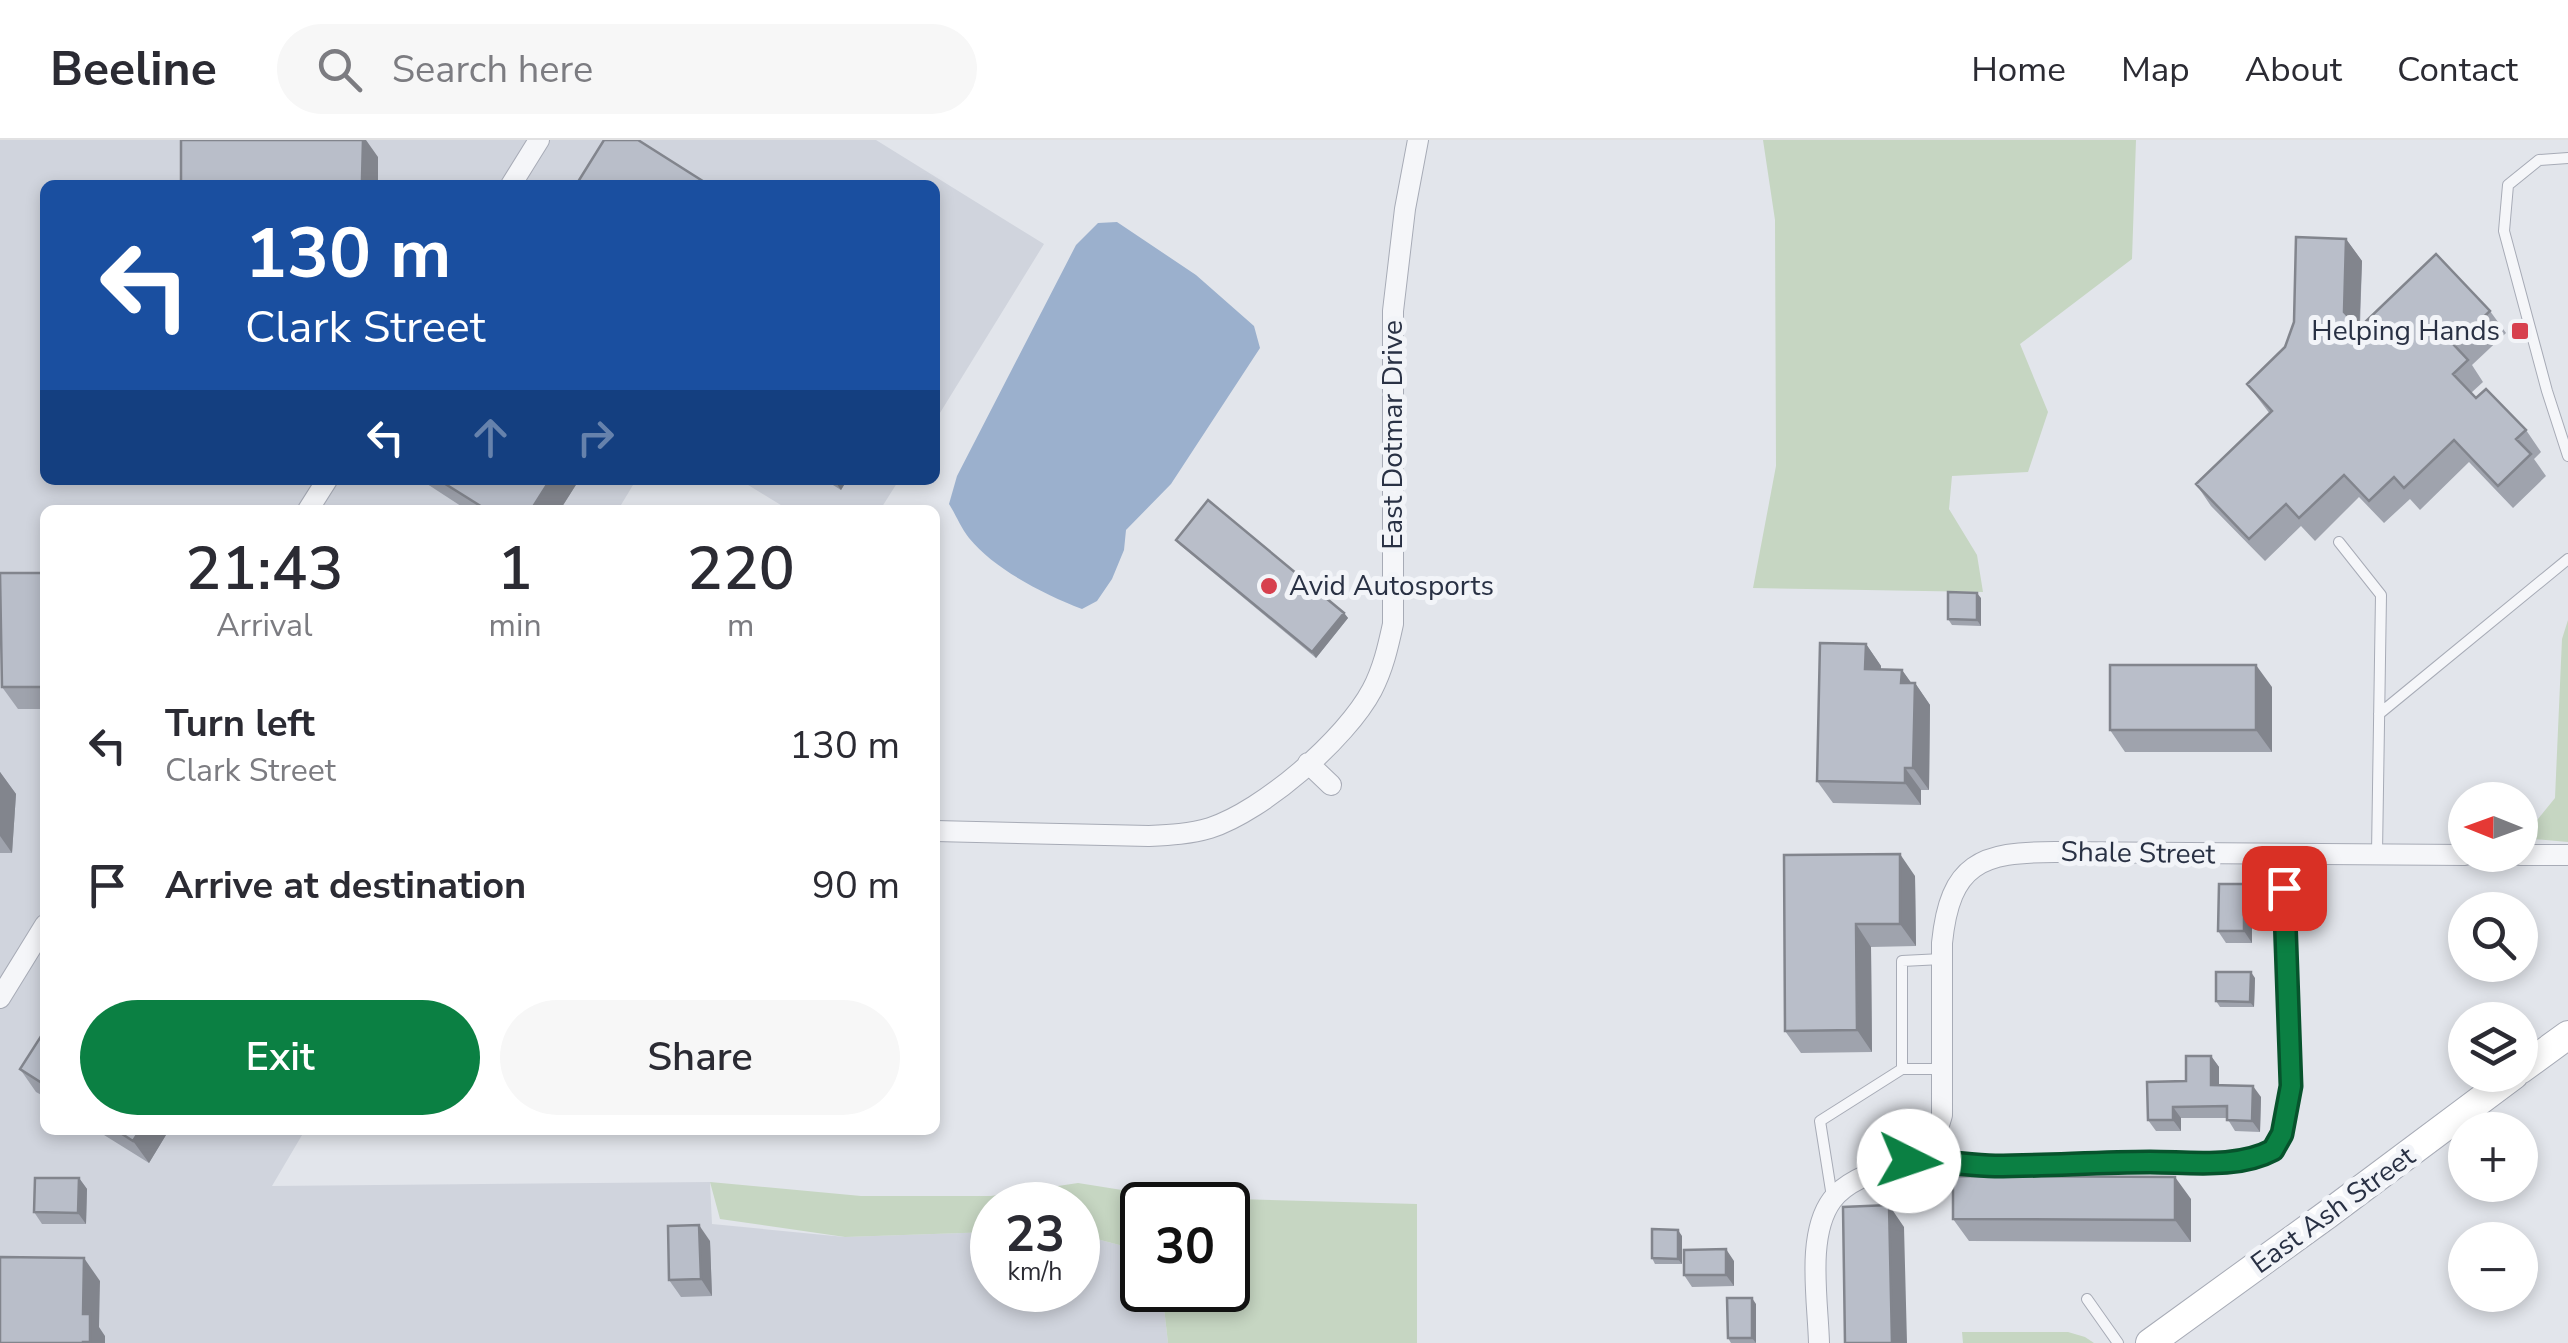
<!DOCTYPE html>
<html lang="en">
<head>
<meta charset="utf-8">
<style>
  body { margin:0; font-family:"Nunito Sans",sans-serif; background:#f7f7f7; color:#2b2b33; height:100vh; display:flex; flex-direction:column; font-size:38px; white-space:nowrap }
  * { box-sizing:border-box; margin:0 }
  p { font-size:32px; color:#7c7c81 }
  .icon { flex:none; width:55px; height:55px; fill:none; stroke:currentColor; stroke-width:2; stroke-linecap:round; stroke-linejoin:round }
  .map { position:relative; flex:1; overflow:hidden }
  .details { position:absolute; left:40px; top:365px; width:900px; height:630px; display:flex; flex-direction:column; background:#fff; border-radius:15px; box-shadow:0 5px 15px #0003 }
  .details>* { flex:none }
  .guide { position:absolute; left:40px; top:40px; width:900px; height:305px; border-radius:15px; box-shadow:0 5px 15px #0003; background:#1a4fa0; color:#fff; overflow:hidden }
  .needle { width:65px; rotate:271deg }
  .tools { position:absolute; left:2448px; top:642px; display:grid; gap:20px }
  .tools a { display:grid; place-items:center; width:90px; height:90px; border-radius:50%; background:#fff; box-shadow:0 5px 15px #0003; font-size:50px }
  .speed { position:absolute; left:970px; top:1042px; display:flex; gap:20px; font-size:50px; font-weight:700; text-align:center }
  .speed>* { display:grid; place-content:center; width:130px; height:130px; border-radius:50%; background:#fff; box-shadow:0 5px 15px #0003; line-height:1 }
  .speed small { font-size:25px; font-weight:400 }
  .speed .limit { border:5px solid #111; border-radius:15px; background:#fff; color:#111 }
  .pin { position:absolute; display:grid; place-items:center; width:85px; height:85px; color:#fff; margin:-42px; border-radius:20px; box-shadow:0 5px 15px #0006 }
  .me { position:absolute; width:110px; margin:-55px; rotate:94deg; stroke-linejoin:round; filter:drop-shadow(0 0 8px #0008) }
  .turn { display:flex; align-items:center; gap:35px; height:210px; padding:0 40px; font-size:45px }
  .turn .icon { width:130px; height:130px; stroke-width:2.5 }
  .turn b { display:block; font-size:70px; line-height:85px }
  .lanes { display:flex; align-items:center; height:95px; padding:0 40px; background:#0003; justify-content:center; gap:50px; direction:ltr }
  .lanes .off { opacity:.35 }
  .eta { display:flex; justify-content:space-evenly; align-items:center; height:170px; text-align:center }
  .eta b { font-size:60px; font-weight:600; line-height:70px }
  .button { display:flex; gap:20px; margin-top:auto; padding:20px 40px }
  .button a { flex:1; height:115px; border-radius:60px; background:#0b8043; color:#fff; font-size:40px; font-weight:600; line-height:115px; text-align:center }
  .button a+a { background:#f7f7f7; color:#2b2b33 }
  ul { padding:0; list-style:none }
  li { display:flex; align-items:center; gap:30px; height:140px; padding:0 40px }
  li div { flex:1 }
  li b { display:block; font-size:38px }
  li em { font-style:normal }
  header { display:flex; align-items:center; gap:60px; box-sizing:border-box; height:140px; padding:0 50px; background:#fff; border-bottom:2px solid #e1e1e2 }
  header strong { font-size:48px }
  nav { display:flex; gap:55px; margin-inline-start:auto; font-size:35px }
  .search { width:700px; height:90px; background:#f7f7f7; display:flex; align-items:center; gap:25px; box-sizing:border-box; padding:0 35px; border-radius:55px; color:#7c7c81; font-size:38px }
  .map>svg:first-child { display:block }
  .built { fill:#d0d4dd }
  .green { fill:#c6d6c2 }
  .water { fill:#9bb0cd }
  .lines { fill:none; stroke-linecap:round; stroke-linejoin:round }
  .lane-casing { stroke:#a7abb6; stroke-width:12 }
  .street-casing { stroke:#a7abb6; stroke-width:22 }
  .secondary-casing { stroke:#a7abb6; stroke-width:30 }
  .lane { stroke:#f5f6f9; stroke-width:10 }
  .street { stroke:#f5f6f9; stroke-width:20 }
  .secondary { stroke:#fff; stroke-width:28 }
  .wall { fill:#9fa3ad }
  .shaded-wall { fill:#82858d }
  .building { fill:#b9bec9; stroke:#82858d; stroke-width:2.5 }
  .route-casing { stroke:#07532c; stroke-width:25 }
  .route { stroke:#0b8043; stroke-width:18 }
  .poi-dot { fill:#d7404e; stroke:#f2f4f8; stroke-width:4 }
  .labels { text-anchor:middle; dominant-baseline:central; stroke-width:10; stroke-linejoin:round; paint-order:stroke }
  .poi-label { font-size:28px; fill:#293144; stroke:#f2f4f8; text-anchor:end }
  .street-label { font-size:28px; fill:#293144; stroke:#f2f4f8 }
</style>
</head>
<body>
<header>
<strong>Beeline</strong>
<div class="search"><svg class="icon" aria-label="search" viewBox="0 0 24 24"><circle cx="10" cy="10" r="6"/><path d="M15 15l6 6"/></svg>Search here</div>
<nav><a>Home</a><a>Map</a><a>About</a><a>Contact</a></nav>
</header>
<div class="map">
<svg width="2568" height="1203" viewBox="0 0 2568 1203">
  <rect width="100%" height="100%" fill="#e2e5eb"/>
  <path class="built" d="M0,0H876L1044,104L935,281V45H45V340H636L618,370H45V990H305L272,1046L710,1042L712,1084L845,1097L992,1092V1150H1078V1094L1142,1111V1150H1162L1168,1203H0Z
    M740,340H899L880,370H789Z"/>
  <path class="green" d="M1763,0H2136L2132,119L2020,204L2048,272L2028,332L1952,336L1949,369L1977,415L1983,452L1753,448L1776,326L1775,80Z
    M2568,480V702L2533,699V685L2555,658L2562,499Z
    M710,1042L861,1056H991L1078,1043L1166,1057L1417,1064V1203H1168L1162,1150H1228V1065H1142V1111L1078,1094V1065H992V1092L845,1097L720,1079Z
    M1962,1192H2068L2085,1197L2094,1203H1963Z"/>
  <path class="water" d="M1117,82L1196,135L1254,186L1260,208L1171,344L1126,390L1124,410L1112,439L1097,461L1082,469C1044,454 995,430 969,398C961,388 956,375 949,364L957,336L1076,105L1098,83Z"/>
  <g class="lines">
    <g class="lane-casing">
      <path id="lane" d="M2568,18L2539,20L2508,45L2504,91L2547,251L2568,316
        M2339,402L2381,455L2377,713
        M2379,574L2568,419
        M1942,819L1902,821V929H1943
        M1832,1057L1820,981L1902,929
        M2087,1159L2118,1203"/>
    </g>
    <g class="street-casing">
      <path id="street" d="M511,45L539,0
        M308,370L327,340
        M1308,623L1331,645
        M935,691L1149,696C1170,695 1190,694 1210,688C1263,671 1346,599 1372,550C1383,529 1388,507 1393,484V171L1405,69L1418,0
        M2520,715H2568
        M0,858L45,785
        M1928,1021L1942,975V803C1950,723 1981,712 2055,712L2465,715
        M1819,1203C1818,1161 1806,1095 1832,1060C1847,1039 1883,1028 1906,1022C1928,1017 1953,1025 1975,1025C2039,1026 2103,1022 2167,1022C2201,1022 2242,1026 2273,1010L2282,994L2291,946L2282,715"/>
    </g>
    <g class="secondary-casing">
      <path id="secondary" d="M2520,930L2568,895
        M2150,1203L2328,1074L2514,935"/>
    </g>
    <use href="#lane" class="lane"/>
    <use href="#street" class="street"/>
    <use href="#secondary" class="secondary"/>
  </g>
  <path class="wall" d="M2346,99L2362,121L2360,187L2490,171L2506,193L2472,225L2483,242L2471,253L2476,258L2526,290L2541,312L2534,319L2546,336L2513,368L2469,322L2420,370L2410,359L2384,383L2359,357L2315,401L2301,386L2265,421L2211,366L2196,344L2270,274L2247,244L2285,207Z
    M421,340H579L560,370H467Z
    M825,340H847L841,350Z
    M1176,400L1344,473L1348,478L1316,518L1180,405Z
    M45,433V569H18L2,547Z
    M1981,458V486L1952,485L1948,479Z
    M1866,504L1881,526V529L1902,530L1911,543H1915L1930,565L1929,650H1921V665L1833,663L1817,641Z
    M2272,547V612H2125L2110,590Z
    M0,632L16,654L12,713H0Z
    M1784,715L1915,736L1916,806L1871,807L1872,912L1801,913L1785,891Z
    M2252,755V803H2226L2218,791Z
    M2255,838L2254,867H2220L2216,861Z
    M45,890V957L36,952L20,929Z
    M2211,916L2219,927V945L2261,957L2260,992L2235,991L2227,978H2181V991H2156L2148,980Z
    M96,990H169L149,1023Z
    M79,1038L87,1049L86,1084H42L34,1072Z
    M2191,1059V1102L1969,1101L1953,1079Z
    M1682,1096V1124H1655L1652,1118Z
    M710,1101L712,1156L681,1157L669,1140Z
    M1734,1121V1146L1692,1147L1684,1135Z
    M1756,1164V1203H1731L1728,1198Z"/>
  <path class="shaded-wall" d="M363,0H366L378,17V43L379,45H366L362,39Z
    M2346,99L2362,121L2359,194L2344,172Z
    M550,340H579L560,370H531Z
    M834,340H847L841,350Z
    M1977,453L1981,458V486L1977,480Z
    M1344,473L1348,478L1316,518L1312,512Z
    M1866,504L1881,526L1880,551L1865,529Z
    M2256,525L2272,547V612L2256,590Z
    M1902,530L1915,548V543L1930,565L1929,650L1913,628L1901,543Z
    M1905,628L1921,650V665L1905,643Z
    M0,632L16,654L12,713L0,696Z
    M1900,714L1915,736L1916,806L1900,784Z
    M2244,744L2252,755V803L2244,791Z
    M1856,784L1871,807L1872,912L1857,890Z
    M2251,832L2255,838L2254,867L2250,862Z
    M2211,916L2219,927V956L2211,945Z
    M2253,946L2261,957L2260,992L2252,981Z
    M2173,967L2181,978V991L2173,980Z
    M140,990H169L149,1023L133,1001Z
    M2175,1037L2191,1059V1102L2175,1080Z
    M79,1038L87,1049L86,1084L78,1073Z
    M1889,1065L1904,1087L1907,1203H1892Z
    M699,1085L710,1101L712,1156L701,1139Z
    M1678,1090L1682,1096V1124L1678,1119Z
    M1726,1109L1734,1121V1146L1726,1135Z
    M84,1118L100,1141L99,1187L105,1196V1203H91L90,1202L83,1174Z
    M1752,1158L1756,1164V1203L1752,1198Z"/>
  <path class="building" d="M181,0H363L362,39H375V45H181Z
    M604,0H638L709,45H576Z
    M2296,97L2346,99L2344,172L2359,188L2436,114L2490,171L2454,205L2468,220L2453,234L2476,258L2486,249L2526,290L2516,299L2531,314L2498,346L2454,300L2404,348L2394,337L2369,361L2344,335L2299,378L2286,364L2249,399L2196,344L2272,271L2247,244L2285,207L2294,182Z
    M439,340H550L531,370H487Z
    M1208,360L1344,473L1312,512L1176,400Z
    M0,433H45V547H2Z
    M1948,452L1977,453V480L1948,479Z
    M1820,503L1866,504L1865,529L1902,530L1901,543H1915L1913,628H1905V643L1817,641Z
    M2110,525H2256V590H2110Z
    M1900,714V784H1856L1857,890L1785,891L1784,715Z
    M2219,744H2244V791H2218Z
    M2216,832H2251L2250,862L2216,861Z
    M45,890V945L20,929Z
    M2186,916H2211V945L2253,946L2252,981L2227,980V966L2173,967V980H2148L2147,942L2186,941Z
    M116,990H140L133,1001Z
    M1953,1036L2175,1037V1080L1953,1079Z
    M35,1038H79L78,1073L34,1072Z
    M1889,1065L1892,1203H1845L1843,1067Z
    M699,1085L701,1139L669,1140L668,1086Z
    M1652,1089L1678,1090V1119L1652,1118Z
    M1726,1109V1135H1684V1110Z
    M0,1117L84,1118L83,1174H90V1202H83V1203H0Z
    M1727,1158H1752V1198H1728Z"/>
  <g class="lines">
    <g class="route-casing">
      <path id="route" d="M1909,1021C1938,1020 1966,1025 1995,1026C2047,1026 2098,1022 2150,1022C2189,1022 2238,1029 2273,1010L2282,994L2291,946L2284,748"/>
    </g>
    <use href="#route" class="route"/>
  </g>
  <g class="poi-dot">
    <rect x="2510" y="181" width="20" height="20" rx="5"/>
    <circle cx="1269" cy="446" r="10"/>
  </g>
  <g class="labels">
    <g class="poi-label">
      <text x="2500" y="191">Helping Hands</text>
      <text x="1289" y="446" text-anchor="start">Avid Autosports</text>
    </g>
    <g class="street-label">
      <text transform="translate(1393 295) rotate(-90)">East Dotmar Drive</text>
      <text transform="translate(2138 713) rotate(1)">Shale Street</text>
      <text transform="translate(2333 1070) rotate(-36)">East Ash Street</text>
    </g>
  </g>
</svg>
<div class="tools">
<a><svg class="needle" viewBox="-14 -14 28 28"><path d="M0-13l5 13h-10z" fill="#e53935"/><path d="M0 13l5-13h-10z" fill="#7c7c81"/></svg></a>
<a><svg class="icon" aria-label="search" viewBox="0 0 24 24"><circle cx="10" cy="10" r="6"/><path d="M15 15l6 6"/></svg></a>
<a><svg class="icon" aria-label="layers" viewBox="0 0 24 24"><path d="M12 4l9 5-9 5-9-5zM3 14l9 5 9-5"/></svg></a>
<a>+</a>
<a>−</a>
</div>
<div class="speed"><div>23<small>km/h</small></div><div class="limit">30</div></div>
<div class="pin" style="left:2284px;top:748px;background:#d93025"><svg class="icon" aria-label="arrive" viewBox="0 0 24 24"><path d="M6 21V4h12l-3 4 3 4H6"/></svg></div>
<svg class="me" style="left:1909px;top:1021px" viewBox="-20 -20 40 40"><circle r="19" fill="#fff"/><path d="M0-13L10 11 0 6-10 11z" fill="#0b8043"/></svg>
<div class="guide">
<div class="turn"><svg class="icon" aria-label="left" viewBox="0 0 24 24"><path d="M17 20v-9H6M10 6l-5 5 5 5"/></svg><div><b>130 m</b>Clark Street</div></div>
<div class="lanes"><svg class="icon" aria-label="left" viewBox="0 0 24 24"><path d="M17 20v-9H6M10 6l-5 5 5 5"/></svg><svg class="icon off" aria-label="ahead" viewBox="0 0 24 24"><path d="M12 20V5M6 11l6-6 6 6"/></svg><svg class="icon off" aria-label="right" viewBox="0 0 24 24"><path d="M7 20v-9h11M14 6l5 5-5 5"/></svg></div>
</div>
<section class="details">
<div class="eta">
<div><b>21:43</b><p>Arrival</p></div>
<div><b>1</b><p>min</p></div>
<div><b>220</b><p>m</p></div>
</div>
<ul>
<li><svg class="icon" aria-label="left" viewBox="0 0 24 24"><path d="M17 20v-9H6M10 6l-5 5 5 5"/></svg><div><b>Turn left</b><p>Clark Street</p></div><em>130 m</em></li>
<li><svg class="icon" aria-label="arrive" viewBox="0 0 24 24"><path d="M6 21V4h12l-3 4 3 4H6"/></svg><div><b>Arrive at destination</b></div><em>90 m</em></li>
</ul>
<div class="button"><a>Exit</a><a>Share</a></div>
</section>
</div>
</body>
</html>
